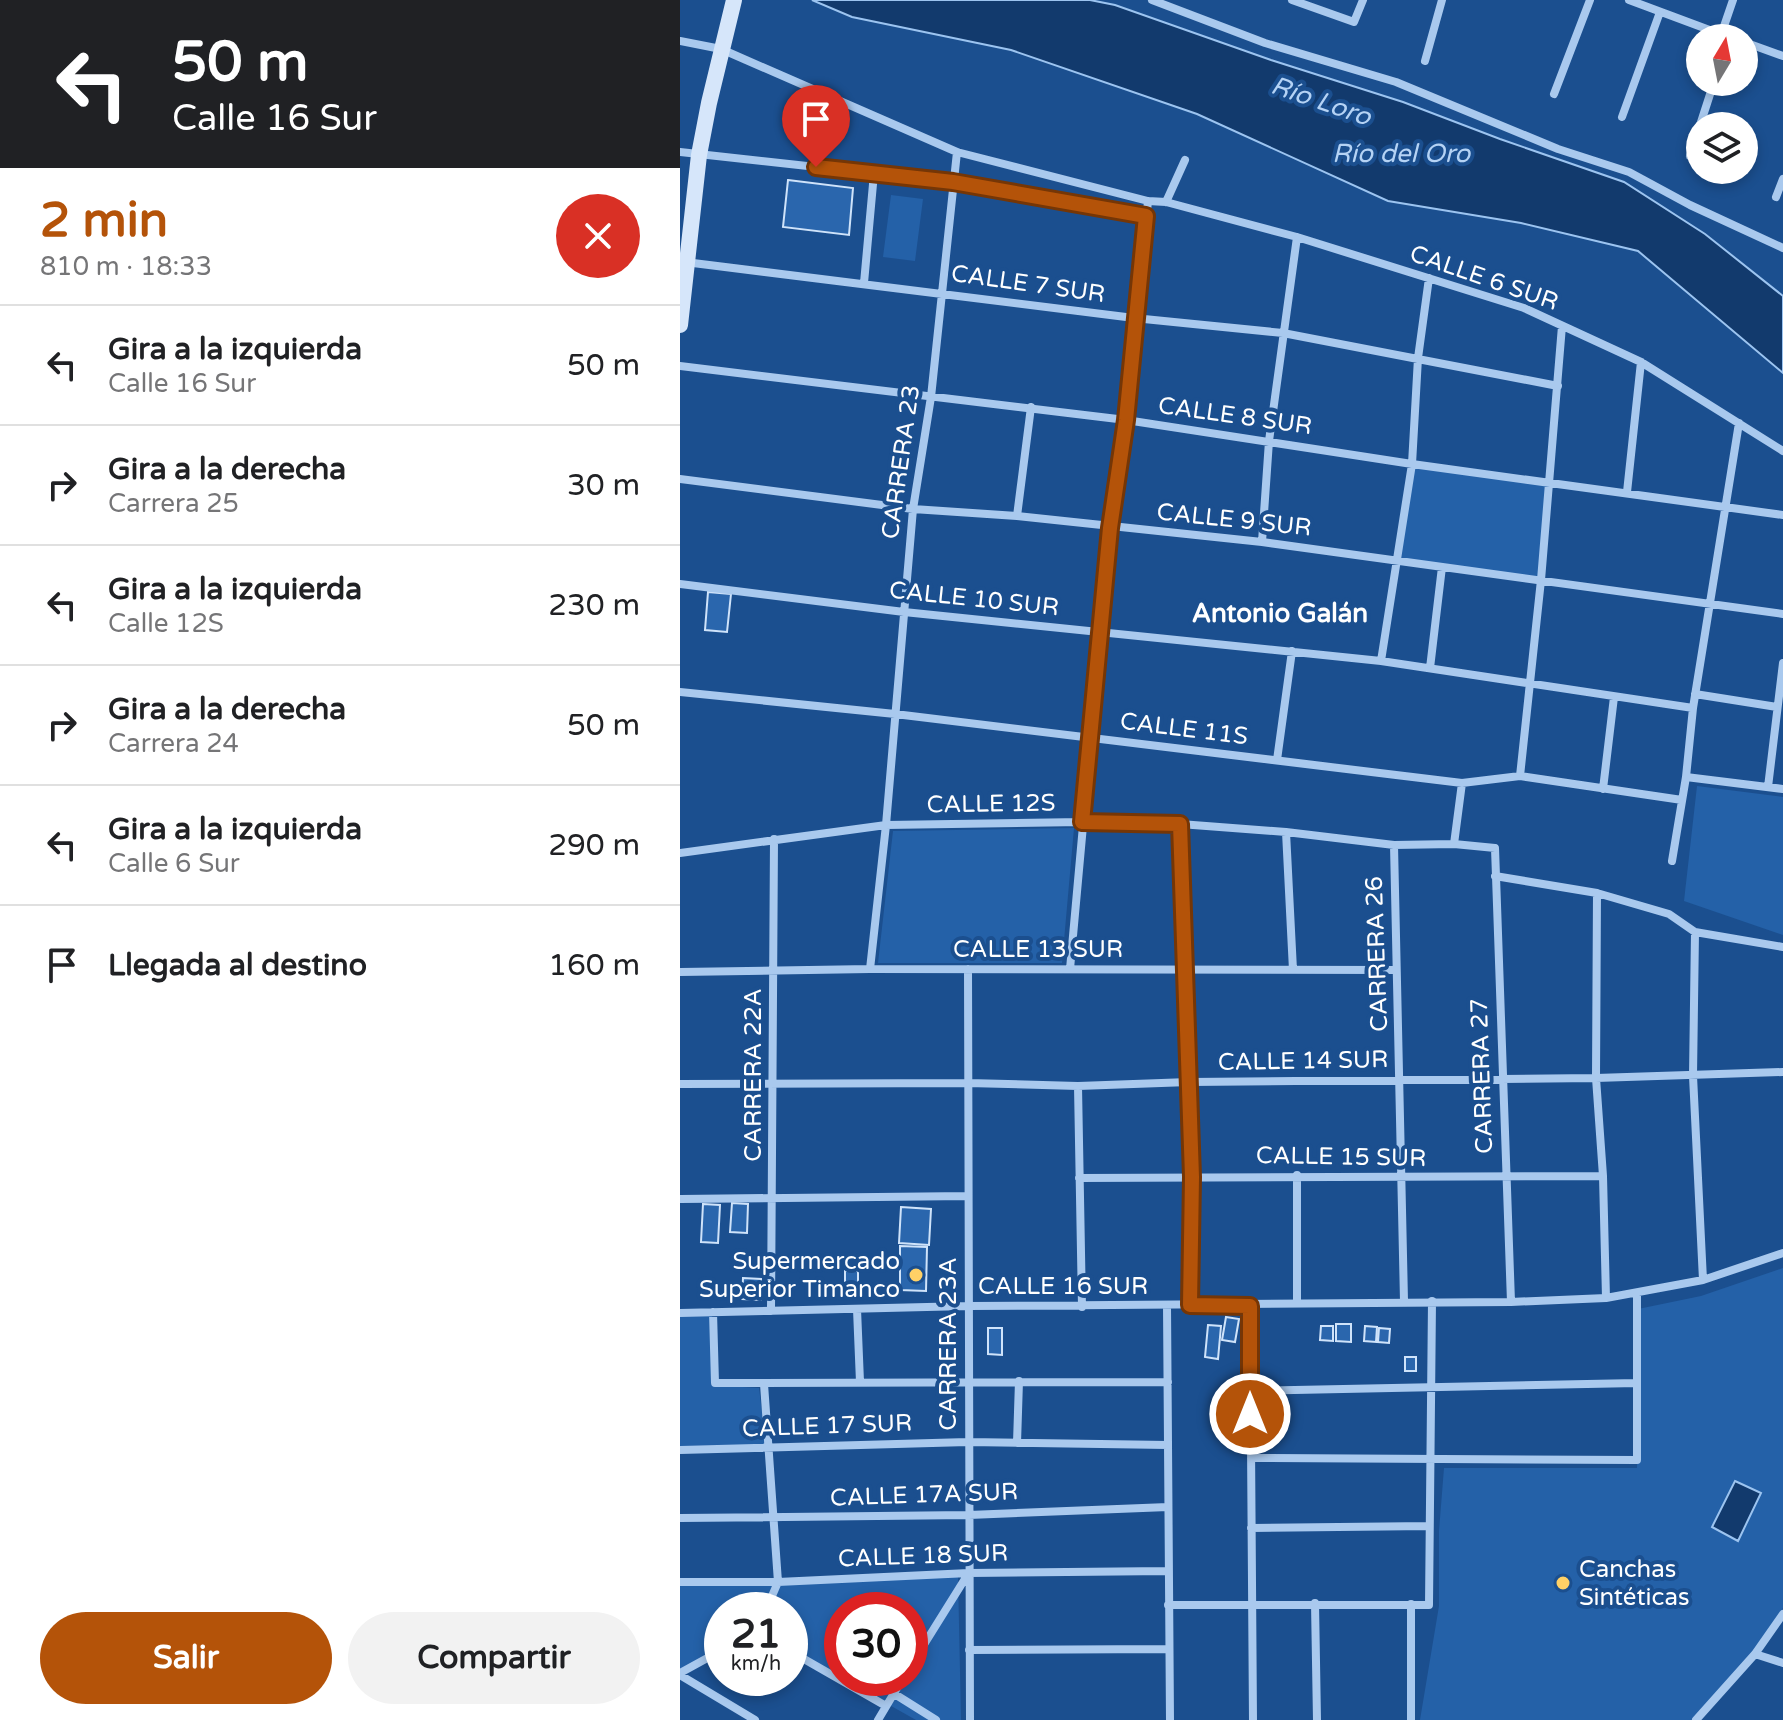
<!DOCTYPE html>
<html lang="es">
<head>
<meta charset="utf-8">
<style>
  body { margin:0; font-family:"Varela Round",sans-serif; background:#f2f2f2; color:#202124; height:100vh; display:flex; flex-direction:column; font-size:30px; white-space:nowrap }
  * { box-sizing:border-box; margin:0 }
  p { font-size:26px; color:#757577 }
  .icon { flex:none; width:44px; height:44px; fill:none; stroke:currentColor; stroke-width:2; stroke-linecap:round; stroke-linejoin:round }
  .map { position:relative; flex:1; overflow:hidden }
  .side { display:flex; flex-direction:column; background:#fff; width:680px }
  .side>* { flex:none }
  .banner { background:#202124; color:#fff; overflow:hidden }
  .needle { width:52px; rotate:10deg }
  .tools { position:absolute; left:1006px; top:24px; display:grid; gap:16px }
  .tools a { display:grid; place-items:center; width:72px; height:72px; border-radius:50%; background:#fff; box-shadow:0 4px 12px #0003; font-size:40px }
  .speed { position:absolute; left:24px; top:1592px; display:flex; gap:16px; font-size:40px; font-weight:700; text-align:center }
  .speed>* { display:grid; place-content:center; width:104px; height:104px; border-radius:50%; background:#fff; box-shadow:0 4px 12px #0003; line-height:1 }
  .speed small { font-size:20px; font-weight:400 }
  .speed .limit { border:12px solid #d22; background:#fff; color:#111 }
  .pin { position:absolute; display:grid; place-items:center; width:68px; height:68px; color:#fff; margin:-82px -34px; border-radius:50% 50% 50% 0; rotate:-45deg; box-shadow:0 0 8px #0007 }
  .pin .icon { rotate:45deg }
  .me { position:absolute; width:88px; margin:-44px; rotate:0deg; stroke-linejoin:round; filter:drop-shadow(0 0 6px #0008) }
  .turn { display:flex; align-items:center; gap:28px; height:168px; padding:0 40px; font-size:36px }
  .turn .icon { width:104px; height:104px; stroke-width:2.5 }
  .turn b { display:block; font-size:56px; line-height:68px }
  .round { display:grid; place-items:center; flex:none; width:84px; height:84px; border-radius:42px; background:#f2f2f2 }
  .headline { display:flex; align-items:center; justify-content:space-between; height:136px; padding:0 40px }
  h1 { font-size:48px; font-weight:700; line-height:60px; color:#b45309 }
  .cta { display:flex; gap:16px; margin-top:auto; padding:16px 40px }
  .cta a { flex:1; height:92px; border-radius:48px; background:#b45309; color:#fff; font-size:32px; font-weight:700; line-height:92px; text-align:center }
  .cta a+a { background:#f2f2f2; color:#202124 }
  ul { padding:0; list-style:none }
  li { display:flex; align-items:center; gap:24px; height:120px; padding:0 40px; border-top:2px solid #e0e0e0 }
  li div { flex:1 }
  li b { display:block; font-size:30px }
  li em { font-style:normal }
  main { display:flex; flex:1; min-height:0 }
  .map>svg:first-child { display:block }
  .green { fill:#2461a8; fill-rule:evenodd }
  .water { fill:#123a6d; stroke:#9cc4f0; stroke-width:2 }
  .building { fill:#2a66ad; stroke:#cfe3fa; stroke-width:2 }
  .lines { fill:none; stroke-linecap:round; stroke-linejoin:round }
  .street { stroke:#a9c9ee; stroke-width:8 }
  .secondary { stroke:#d6e6fa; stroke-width:16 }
  .route-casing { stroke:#753606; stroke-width:20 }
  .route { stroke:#b45309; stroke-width:14 }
  .poi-dot { fill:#ffd166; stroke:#1b4f8f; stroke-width:3 }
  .labels { text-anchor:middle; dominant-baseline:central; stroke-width:8; stroke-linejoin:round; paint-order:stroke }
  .street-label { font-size:24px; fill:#fff; stroke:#1b4f8f }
  .poi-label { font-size:24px; fill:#fff; stroke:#1b4f8f; text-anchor:end }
  .water-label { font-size:26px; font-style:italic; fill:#b5d3f5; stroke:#1b4f8f }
  .neighbourhood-label { font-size:26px; font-weight:bold; fill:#fff; stroke:#1b4f8f }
</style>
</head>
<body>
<main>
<section class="side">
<div class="banner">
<div class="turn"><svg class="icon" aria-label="left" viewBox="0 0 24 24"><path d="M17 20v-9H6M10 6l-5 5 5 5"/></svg><div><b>50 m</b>Calle 16 Sur</div></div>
</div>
<div class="headline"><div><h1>2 min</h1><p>810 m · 18:33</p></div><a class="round" style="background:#d93025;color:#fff"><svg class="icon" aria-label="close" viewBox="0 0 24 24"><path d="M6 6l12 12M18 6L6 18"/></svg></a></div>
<ul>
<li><svg class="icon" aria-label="left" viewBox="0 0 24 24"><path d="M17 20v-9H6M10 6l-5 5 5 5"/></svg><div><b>Gira a la izquierda</b><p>Calle 16 Sur</p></div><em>50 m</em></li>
<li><svg class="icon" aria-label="right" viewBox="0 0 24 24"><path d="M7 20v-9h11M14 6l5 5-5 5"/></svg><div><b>Gira a la derecha</b><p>Carrera 25</p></div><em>30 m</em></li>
<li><svg class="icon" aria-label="left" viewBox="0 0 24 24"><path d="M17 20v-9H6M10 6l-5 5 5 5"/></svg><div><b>Gira a la izquierda</b><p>Calle 12S</p></div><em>230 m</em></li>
<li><svg class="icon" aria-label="right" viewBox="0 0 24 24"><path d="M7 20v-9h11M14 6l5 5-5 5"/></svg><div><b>Gira a la derecha</b><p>Carrera 24</p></div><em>50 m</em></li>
<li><svg class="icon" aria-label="left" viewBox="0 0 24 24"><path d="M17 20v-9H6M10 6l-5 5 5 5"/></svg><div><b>Gira a la izquierda</b><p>Calle 6 Sur</p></div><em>290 m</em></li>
<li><svg class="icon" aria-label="arrive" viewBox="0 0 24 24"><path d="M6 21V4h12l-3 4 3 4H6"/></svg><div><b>Llegada al destino</b></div><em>160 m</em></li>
</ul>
<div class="cta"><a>Salir</a><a>Compartir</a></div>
</section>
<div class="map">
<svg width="1103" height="1720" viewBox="0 0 1103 1720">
  <rect width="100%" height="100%" fill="#1b4f8f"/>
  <path class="green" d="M211,195L243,199L235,261L203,257Z
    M732,464L869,482L861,580L717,561Z
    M1017,786L1103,797V935L1004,901Z
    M394,828L382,963H198L213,831Z
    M1103,1268V1608L1071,1654L1011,1720H740L759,1606V1531L764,1468H957L958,1309L1021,1296Z
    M0,1316H32L31,1385L79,1388L86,1445L0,1446Z
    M278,1576L281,1720H236L110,1649V1610H42V1646L0,1670V1584ZM162,1610H230V1678H162Z"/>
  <path class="water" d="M132,0H410L435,5L591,60L723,102L820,139L944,182L1025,234L1103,296V373L958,251L841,223L708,201L517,114L331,50L172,17Z
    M1055,1481L1081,1493L1058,1541L1032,1527Z"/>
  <path class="building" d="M108,180L173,188L169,235L103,227Z
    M28,592L51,594L47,632L25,630Z
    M52,1203L68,1204L67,1233L50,1232Z
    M23,1204L40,1205L38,1243L21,1242Z
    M221,1207L251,1209L249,1245L219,1243Z
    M220,1246L247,1247L246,1291L220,1290Z
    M165,1271H178V1294H165Z
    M63,1278L81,1279V1300L62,1299Z
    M546,1317L559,1319L555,1342L542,1340Z
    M656,1324H671V1342L656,1341Z
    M528,1325L541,1326L538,1359L525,1357Z
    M641,1326H653V1341L640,1340Z
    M685,1326L697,1327L696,1342L684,1341Z
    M308,1328H322V1355L308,1354Z
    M699,1328L710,1329L709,1343L698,1342Z
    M725,1357H736V1371H725Z"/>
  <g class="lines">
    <path class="street" d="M472,0L585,43L716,82L878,149L949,172L1010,205L1103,248
      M612,0L674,22L683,0
      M949,0L1051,38
      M1041,35L1053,0
      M0,41L41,49L277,152L468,201L486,202L617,237L844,308L961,362L1103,451
      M1064,42L1103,56
      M745,61L762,0
      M874,94L910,0
      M942,117L980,12
      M0,152L273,182L466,216
      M1010,156L1034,82
      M1096,197L1103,179
      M486,202L505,160
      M5,262L454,318L603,333L878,386
      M184,283L194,173
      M0,366L446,420L732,464L1103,515
      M0,479L233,509L337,516L582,542L1103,614
      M947,492L961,362
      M337,516L351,407
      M582,542L589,441L617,237
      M0,584L224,612L701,661L1013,708
      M701,661L732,464L738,358L749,278
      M750,668L762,567
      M0,692L215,714L782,783L840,776L1002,800
      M1015,694L1097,707
      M597,760L612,651
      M840,776L861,580L882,326
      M1006,777L1103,789
      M1088,787L1103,663
      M923,789L934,697
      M500,824L512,1177L510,1305
      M606,832L613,970
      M774,844L782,783
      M714,845L724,1301
      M0,853L206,825L402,822L500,824L606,832L714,845L774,844L815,848L831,1302
      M992,861L1006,777L1013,708L1059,423
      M815,876L917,893L989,914L1015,932L1103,947
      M917,893L916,1078L923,1176L926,1298
      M1015,932L1013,1076L1023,1280
      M190,969L206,825L233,509L251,397L277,152
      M288,969L290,1720
      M390,969L430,528L446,420L468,201
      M0,972L190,969L716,970
      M0,1084L288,1083L398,1086L509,1082L916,1078L1103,1072
      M398,1086L402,1307
      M399,1178L923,1176
      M0,1199L288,1196
      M617,1303V1175
      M487,1305L490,1720
      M570,1306L573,1720
      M177,1309L180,1382
      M91,1311L94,839
      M33,1312L35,1383L488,1382
      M0,1313L288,1306L831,1302L926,1298L1023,1280L1103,1253
      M84,1384L98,1582L86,1610
      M570,1391L957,1383
      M337,1443L339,1381
      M0,1450L288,1442L488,1445
      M571,1458L957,1460V1294
      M0,1518L289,1515L488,1507
      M571,1528L749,1526
      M0,1582H98L289,1573L488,1571
      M635,1603L637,1720
      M488,1605H749L752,1301
      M289,1650L489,1649
      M110,1651L206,1706
      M1075,1654L1103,1663
      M230,1667L288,1574
      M0,1673L42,1650
      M0,1675L75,1720
      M213,1693L256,1720
      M198,1720L223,1678
      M731,1720V1604
      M1016,1720L1075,1654L1103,1614"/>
    <path class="secondary" d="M0,325L19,155L29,103L54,0"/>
  </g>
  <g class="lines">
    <g class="route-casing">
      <path id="route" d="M136,167L273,182L466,216L446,420L430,528L402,822L500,824L512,1177L510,1305L570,1306V1414"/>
    </g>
    <use href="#route" class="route"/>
  </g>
  <g class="poi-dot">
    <circle cx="236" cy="1275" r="8"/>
    <circle cx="883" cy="1583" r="8"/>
  </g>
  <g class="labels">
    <g class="street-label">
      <text transform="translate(804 278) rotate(19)">CALLE 6 SUR</text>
      <text transform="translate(348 284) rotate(8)">CALLE 7 SUR</text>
      <text transform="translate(555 416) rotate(8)">CALLE 8 SUR</text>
      <text transform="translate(221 462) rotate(-82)">CARRERA 23</text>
      <text transform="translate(554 520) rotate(6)">CALLE 9 SUR</text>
      <text transform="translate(294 599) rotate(6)">CALLE 10 SUR</text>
      <text transform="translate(504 729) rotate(7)">CALLE 11S</text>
      <text transform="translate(311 804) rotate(-1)">CALLE 12S</text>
      <text x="358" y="949">CALLE 13 SUR</text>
      <text transform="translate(697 954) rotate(-92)">CARRERA 26</text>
      <text transform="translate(623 1061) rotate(-1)">CALLE 14 SUR</text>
      <text transform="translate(73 1075) rotate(-90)">CARRERA 22A</text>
      <text transform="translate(802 1076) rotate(-92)">CARRERA 27</text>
      <text transform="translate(661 1157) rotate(1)">CALLE 15 SUR</text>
      <text x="383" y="1286">CALLE 16 SUR</text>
      <text transform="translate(268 1344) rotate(-90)">CARRERA 23A</text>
      <text transform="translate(147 1426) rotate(-2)">CALLE 17 SUR</text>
      <text transform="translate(244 1495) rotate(-2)">CALLE 17A SUR</text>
      <text transform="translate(243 1556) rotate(-2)">CALLE 18 SUR</text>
    </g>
    <g class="poi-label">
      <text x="220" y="1261">Supermercado<tspan x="220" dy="28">Superior Timanco</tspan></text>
      <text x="899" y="1569" text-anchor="start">Canchas<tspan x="899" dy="28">Sintéticas</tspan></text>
    </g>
    <g class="water-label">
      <text transform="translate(641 101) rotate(19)">Río Loro</text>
      <text x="721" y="153">Río del Oro</text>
    </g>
    <g class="neighbourhood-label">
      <text x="600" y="613">Antonio Galán</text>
    </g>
  </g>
</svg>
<div class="tools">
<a><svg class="needle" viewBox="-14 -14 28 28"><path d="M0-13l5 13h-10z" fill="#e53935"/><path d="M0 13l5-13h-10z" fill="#757577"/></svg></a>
<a><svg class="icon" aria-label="layers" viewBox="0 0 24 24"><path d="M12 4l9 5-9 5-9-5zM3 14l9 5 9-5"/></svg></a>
</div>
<div class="speed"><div>21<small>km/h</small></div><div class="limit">30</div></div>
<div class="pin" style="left:136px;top:167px;background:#d93025"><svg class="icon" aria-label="arrive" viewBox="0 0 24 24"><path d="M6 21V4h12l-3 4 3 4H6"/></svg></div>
<svg class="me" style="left:570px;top:1414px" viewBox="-20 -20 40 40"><circle r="17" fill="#b45309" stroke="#fff" stroke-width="3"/><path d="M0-11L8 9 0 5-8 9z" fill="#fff"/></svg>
</div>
</main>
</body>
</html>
